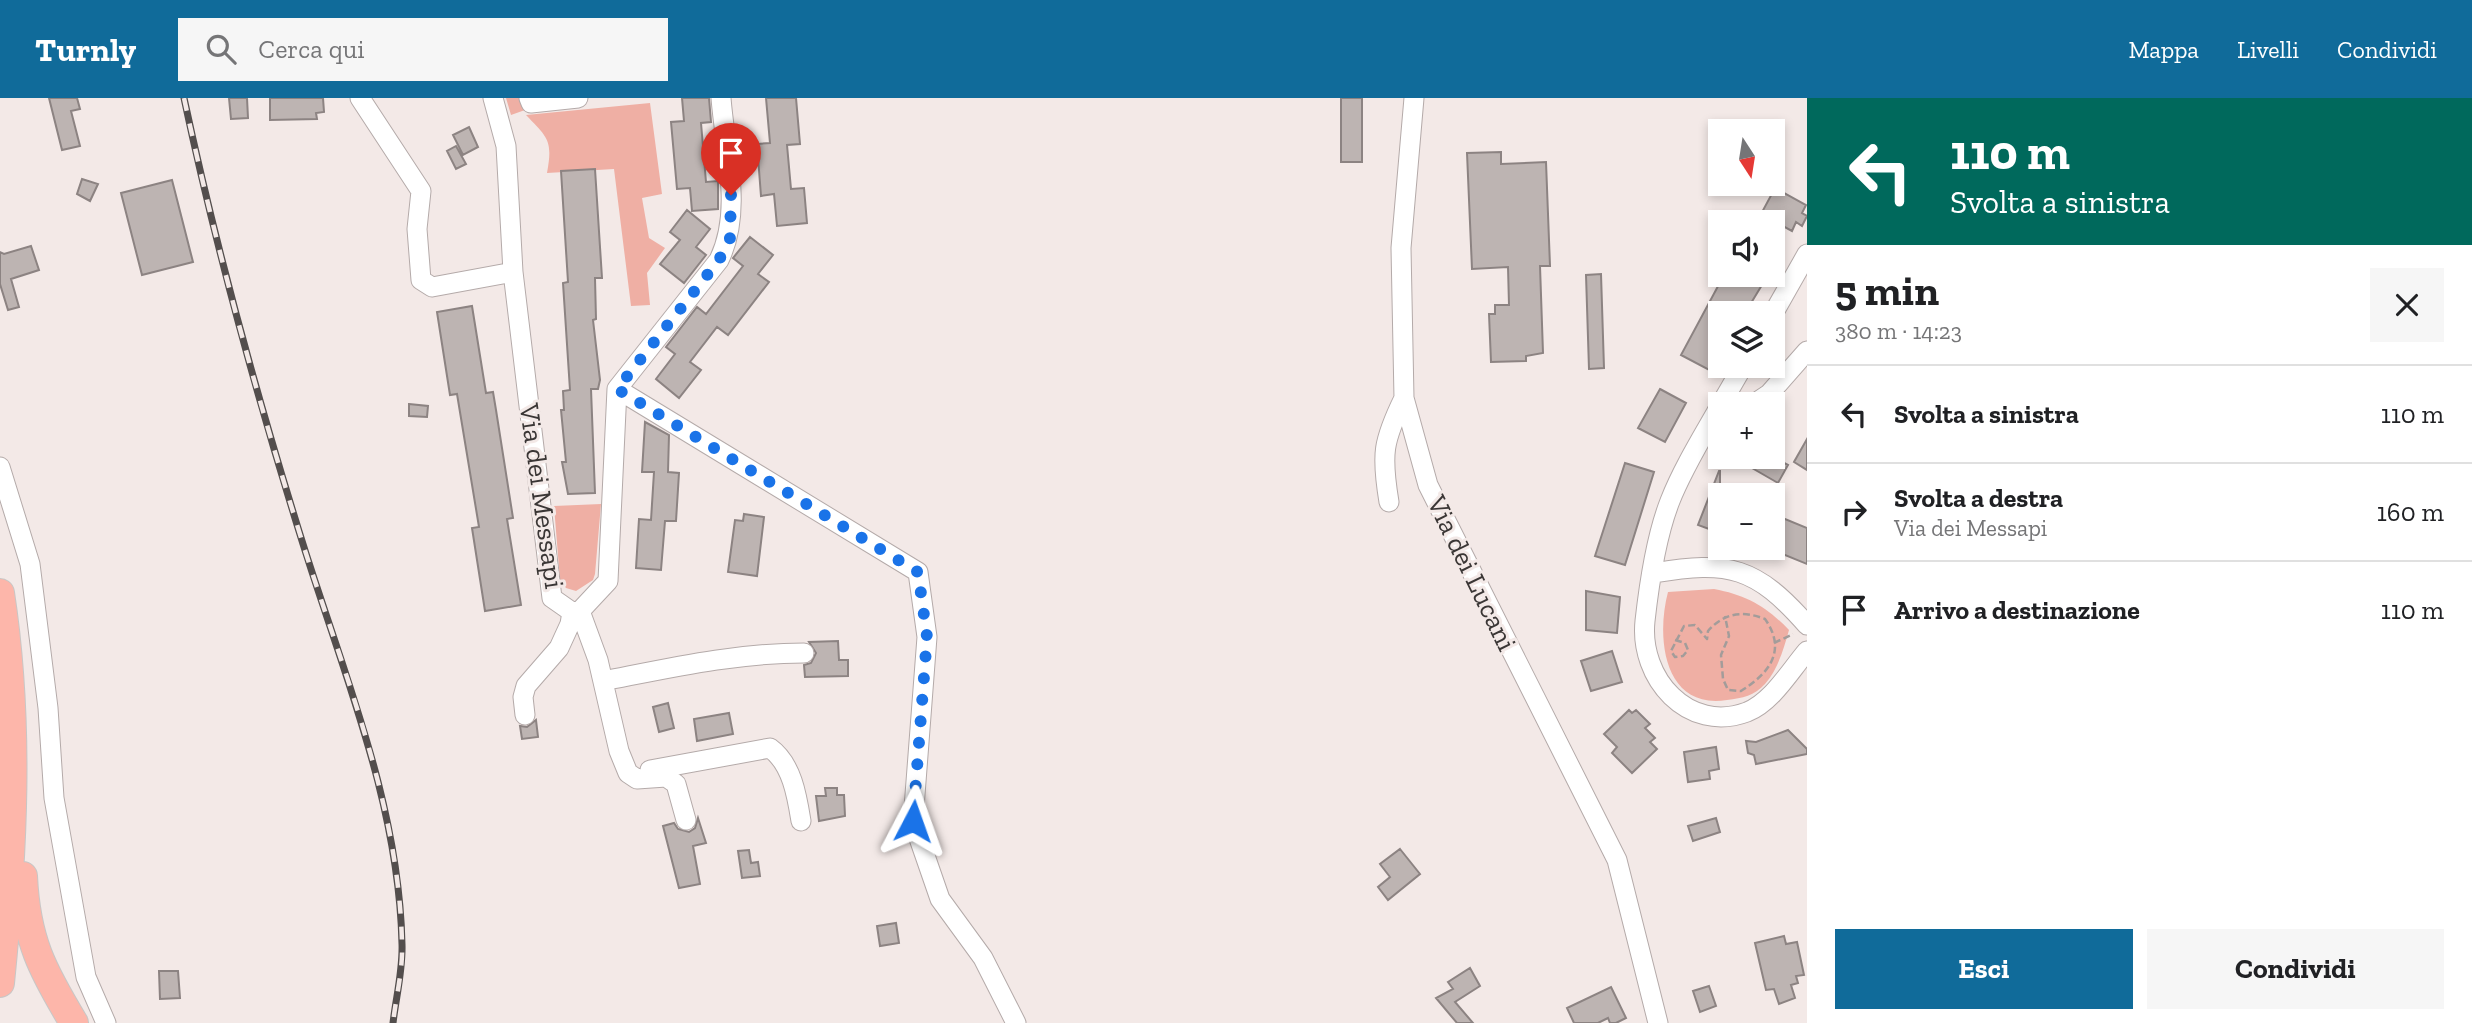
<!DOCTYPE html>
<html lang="it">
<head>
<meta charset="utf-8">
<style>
  body { margin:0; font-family:"Zilla Slab",serif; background:#f6f6f6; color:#202124; height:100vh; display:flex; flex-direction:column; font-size:26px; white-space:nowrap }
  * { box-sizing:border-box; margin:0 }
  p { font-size:23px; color:#757577 }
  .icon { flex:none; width:38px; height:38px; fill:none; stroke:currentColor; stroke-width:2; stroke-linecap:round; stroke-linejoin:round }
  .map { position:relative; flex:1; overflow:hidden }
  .side { display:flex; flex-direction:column; background:#fff; width:665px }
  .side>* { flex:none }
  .banner { background:#00695c; color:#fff; overflow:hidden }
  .needle { width:46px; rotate:168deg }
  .controls { position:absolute; left:1708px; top:21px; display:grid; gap:14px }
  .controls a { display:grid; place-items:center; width:77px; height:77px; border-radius:0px; background:#fff; box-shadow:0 4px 10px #0003; font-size:35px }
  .pin { position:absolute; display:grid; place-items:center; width:60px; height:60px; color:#fff; margin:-72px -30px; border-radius:50% 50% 50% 0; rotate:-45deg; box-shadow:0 0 7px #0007 }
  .pin .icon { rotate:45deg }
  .me { position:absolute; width:77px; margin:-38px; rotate:4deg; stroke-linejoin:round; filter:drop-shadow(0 0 5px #0008) }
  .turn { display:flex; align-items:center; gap:24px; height:147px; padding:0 28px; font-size:32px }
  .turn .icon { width:91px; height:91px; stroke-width:2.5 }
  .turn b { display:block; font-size:49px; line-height:60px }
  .round { display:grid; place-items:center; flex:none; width:74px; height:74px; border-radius:0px; background:#f6f6f6 }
  .headline { display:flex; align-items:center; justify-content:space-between; height:119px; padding:0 28px }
  h1 { font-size:42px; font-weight:700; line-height:52px }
  .cta { display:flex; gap:14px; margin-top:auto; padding:14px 28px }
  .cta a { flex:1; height:80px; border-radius:0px; background:#106b9a; color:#fff; font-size:28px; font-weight:700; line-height:80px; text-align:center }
  .cta a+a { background:#f6f6f6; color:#202124 }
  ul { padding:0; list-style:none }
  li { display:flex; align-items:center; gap:21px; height:98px; padding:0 28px; border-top:2px solid #e0e0e0 }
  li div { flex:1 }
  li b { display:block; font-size:26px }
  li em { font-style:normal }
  header { display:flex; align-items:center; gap:42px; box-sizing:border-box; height:98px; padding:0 35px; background:#106b9a; color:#fff }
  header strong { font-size:33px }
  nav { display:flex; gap:38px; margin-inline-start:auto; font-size:24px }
  .search { width:490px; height:63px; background:#f6f6f6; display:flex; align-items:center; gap:18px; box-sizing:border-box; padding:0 24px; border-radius:0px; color:#757577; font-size:26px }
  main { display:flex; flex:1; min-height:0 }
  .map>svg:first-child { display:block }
  .green { fill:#efafa4 }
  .building { fill:#bdb4b2; stroke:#8c8382; stroke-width:2 }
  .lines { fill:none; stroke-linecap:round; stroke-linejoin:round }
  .minor-casing { stroke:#b4aaa9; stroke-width:21 }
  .highway-casing { stroke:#c8c7c6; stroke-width:30 }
  .path { stroke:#a39c9a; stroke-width:2.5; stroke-dasharray:7 3.5; stroke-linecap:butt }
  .minor { stroke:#fff; stroke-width:19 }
  .highway { stroke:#fdb6aa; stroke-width:28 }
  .rail-casing { stroke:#534e4d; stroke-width:7 }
  .rail { stroke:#f3e9e7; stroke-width:4.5; stroke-dasharray:13; stroke-linecap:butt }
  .route { stroke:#1a73e8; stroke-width:12; stroke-dasharray:0 21.6 }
  .labels { text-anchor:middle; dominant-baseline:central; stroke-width:6; stroke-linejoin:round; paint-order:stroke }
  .street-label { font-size:28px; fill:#3a3635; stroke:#f3e9e7 }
</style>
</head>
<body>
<header>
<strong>Turnly</strong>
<div class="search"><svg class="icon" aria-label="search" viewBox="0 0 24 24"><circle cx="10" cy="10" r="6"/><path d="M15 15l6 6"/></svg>Cerca qui</div>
<nav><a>Mappa</a><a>Livelli</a><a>Condividi</a></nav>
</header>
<main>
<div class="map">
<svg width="1807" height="925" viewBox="0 0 1807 925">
  <rect width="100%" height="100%" fill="#f3e9e7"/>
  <path class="green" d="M506,0H522L525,12L511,17Z
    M650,5L662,96L642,100L649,140L665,150L647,175L650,207L631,208L614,71L547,75C553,42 548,40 526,17Z
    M601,406L595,476L593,482L576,493L566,490L560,482L554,408Z
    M1714,491C1746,497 1766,508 1789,532C1784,550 1778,571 1765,586C1754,598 1743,600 1727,602C1663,612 1656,539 1668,494Z"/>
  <path class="building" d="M49,0H77L80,11L71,13L80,48L62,52Z
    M229,0H247L248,20L231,21Z
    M270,0H323L324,14L316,15L317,21L270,22Z
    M682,0H709L711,24L701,25L706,84L718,83V111L692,113L690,90L677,91L671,24L684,23Z
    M766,0H796L800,46L787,47L791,91L804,90L807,125L777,128L774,96L761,98L757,46L770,45Z
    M1341,0H1362V64H1341Z
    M469,29L478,49L463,57L453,37Z
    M456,48L466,66L456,71L447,53Z
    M1501,54V66L1546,64L1550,168H1540L1543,255L1526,258V263L1491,264L1489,216H1495V207H1509L1508,169L1472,171L1467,55Z
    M595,71L602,180H595L596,221L593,222L600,282L598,291H591L595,395L568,396L562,364H566L561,312H564L563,293L570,292L563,185L568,184L561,73Z
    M82,81L98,86L90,103L77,96Z
    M172,82L193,164L142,177L121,95Z
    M1775,90L1806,107L1802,115L1807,118L1802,128L1796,124L1792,133L1761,116Z
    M687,112L710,131L696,149L706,157L684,185L660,166L680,142L670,134Z
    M750,139L773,157L758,176L769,184L728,237L717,229L690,264L701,272L679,300L656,281L675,256L666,249L697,209L706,216L743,168L733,160Z
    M31,148L39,172L11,181L19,209L8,212L0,186V154L4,156Z
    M1601,176L1604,270L1589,271L1586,177Z
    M1724,177H1768L1745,215H1720V261L1713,274L1681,257Z
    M472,208L486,295L493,294L496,312L513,420L507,421L521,507L485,513L472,430L479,429L457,296L450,297L437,214Z
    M1660,291L1686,305L1665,344L1638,330Z
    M409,306L428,308L427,319L409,318Z
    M645,324L669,337L668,374L679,375L676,423H665L661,472L636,470L639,421L651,422L654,374H642Z
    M1807,341V372L1794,364Z
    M1733,359H1773L1788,367L1778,385Z
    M1625,365L1654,374L1625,467L1595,458Z
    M1719,373H1720V435L1698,427Z
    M744,416L764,419L757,478L728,474L735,422L743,423Z
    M1773,416L1807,430V466L1773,452Z
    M1586,493L1620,499L1617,535L1586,532Z
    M838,543L839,562H848V578L805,579L804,567L811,565L816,555L809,544Z
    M1612,553L1622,584L1591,593L1581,563Z
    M668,605L674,630L659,634L653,609Z
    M1629,612L1632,615L1636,612L1650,626L1645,630L1655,640L1650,644L1657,651L1632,675L1612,655L1617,649L1604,636Z
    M729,615L733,636L697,643L694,621Z
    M536,622L538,639L522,641L520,628L527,629Z
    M1788,632L1807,651V656L1756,666L1754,657L1748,655L1746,643L1756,644Z
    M1716,649L1719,671L1709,673L1710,681L1688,684L1684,654Z
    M825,690H837V697H844L845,718L819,723L816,698H826Z
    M698,720L706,745L693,748L700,786L679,790L663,728L674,725L678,731L689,734L695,730Z
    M1716,720L1720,734L1693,743L1688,728Z
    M1400,751L1420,776L1388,802L1378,789L1390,779L1380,766Z
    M749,752L751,765L758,764L760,778L742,780L738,753Z
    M896,825L899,845L880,848L877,828Z
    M1784,838L1786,846L1797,844L1804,877L1796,878L1798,885L1791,887L1795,900L1779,906L1774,891L1766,892L1755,845Z
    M1470,870L1480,888L1455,904L1473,925H1457L1436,900L1453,891L1448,884Z
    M159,873H178L180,900L160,901Z
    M1709,888L1716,908L1700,914L1693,893Z
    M1611,889L1626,920L1616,925H1610L1608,920L1598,925H1574L1567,910Z"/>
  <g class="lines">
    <g class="minor-casing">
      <path id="minor" d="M360,0L421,93L417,131L421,182L432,189L513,174
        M493,0L506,48L513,174L552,500L572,514L580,513L608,483L617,291L719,162C743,113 725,53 721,0
        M529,0L531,5L578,0
        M1414,0L1401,150L1404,300L1428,387L1617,762L1658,925
        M1773,216L1807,156
        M617,291L918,474L927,539L913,723L940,801L983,860L1016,925
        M1721,306L1743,268
        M1754,306L1769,296L1807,253
        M1720,308C1703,338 1683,370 1670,403C1657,436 1649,487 1645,523C1639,580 1688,636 1747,614C1772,604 1790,573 1807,553
        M0,369L30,466L48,610L54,700L86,879L106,925
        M1389,404C1381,356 1383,343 1404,300
        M1654,475C1729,462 1756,469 1807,527
        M580,513L598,562L619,653L628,675L637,681L666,679L676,686L686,722
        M603,583C670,570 735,555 804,555
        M525,617L523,599L526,588L559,550L570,526L572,514
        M650,672L770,650C792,666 797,698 801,723"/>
    </g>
    <g class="highway-casing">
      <path id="highway" d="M0,495C20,625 13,756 0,885
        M23,778C26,842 42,872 74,925"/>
    </g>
    <path class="path" d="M1675,542L1685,545L1688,552L1683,558L1675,559L1671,553L1684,528L1695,527L1707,541L1708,533C1724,515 1742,512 1765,521C1787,552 1770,575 1741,593L1728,592L1723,581L1721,557L1729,538L1725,518
      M1774,545L1793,536"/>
    <use href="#minor" class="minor"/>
    <use href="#highway" class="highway"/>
    <g class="rail-casing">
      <path id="rail" d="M184,0C216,150 257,299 303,446C344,577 399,706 402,846C403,872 396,899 393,925"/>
    </g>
    <use href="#rail" class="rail"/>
  </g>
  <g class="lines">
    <path class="route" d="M731,97L730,140L719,162L617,291L918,474L927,539L913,723"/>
  </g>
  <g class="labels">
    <g class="street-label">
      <text transform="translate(542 398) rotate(82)">Via dei Messapi</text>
      <text transform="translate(1472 475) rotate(64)">Via dei Lucani</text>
    </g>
  </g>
</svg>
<div class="controls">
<a><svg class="needle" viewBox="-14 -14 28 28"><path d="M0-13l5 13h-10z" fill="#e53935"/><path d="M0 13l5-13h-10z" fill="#757577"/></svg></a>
<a><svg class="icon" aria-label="sound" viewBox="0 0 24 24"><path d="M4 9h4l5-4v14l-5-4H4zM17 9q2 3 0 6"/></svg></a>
<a><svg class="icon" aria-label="layers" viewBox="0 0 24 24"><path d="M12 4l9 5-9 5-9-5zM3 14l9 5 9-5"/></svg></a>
<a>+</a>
<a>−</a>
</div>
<div class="pin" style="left:731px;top:97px;background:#d93025"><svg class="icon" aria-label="arrive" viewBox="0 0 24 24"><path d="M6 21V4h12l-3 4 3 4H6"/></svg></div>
<svg class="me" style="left:913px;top:723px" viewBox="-20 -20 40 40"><path d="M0-17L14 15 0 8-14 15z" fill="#1a73e8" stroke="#fff" stroke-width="4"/></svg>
</div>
<section class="side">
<div class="banner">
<div class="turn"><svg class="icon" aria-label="left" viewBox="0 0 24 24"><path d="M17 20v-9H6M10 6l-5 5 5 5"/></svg><div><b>110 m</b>Svolta a sinistra</div></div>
</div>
<div class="headline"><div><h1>5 min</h1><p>380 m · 14:23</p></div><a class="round"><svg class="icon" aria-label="close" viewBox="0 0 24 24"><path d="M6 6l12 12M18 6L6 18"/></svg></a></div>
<ul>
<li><svg class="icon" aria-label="left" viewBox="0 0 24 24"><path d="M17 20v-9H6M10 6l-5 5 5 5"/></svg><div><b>Svolta a sinistra</b></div><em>110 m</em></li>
<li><svg class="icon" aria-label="right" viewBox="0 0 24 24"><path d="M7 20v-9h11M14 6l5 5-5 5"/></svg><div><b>Svolta a destra</b><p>Via dei Messapi</p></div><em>160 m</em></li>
<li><svg class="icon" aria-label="arrive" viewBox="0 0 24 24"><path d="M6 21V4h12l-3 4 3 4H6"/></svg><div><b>Arrivo a destinazione</b></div><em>110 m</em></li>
</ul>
<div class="cta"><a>Esci</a><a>Condividi</a></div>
</section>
</main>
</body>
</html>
